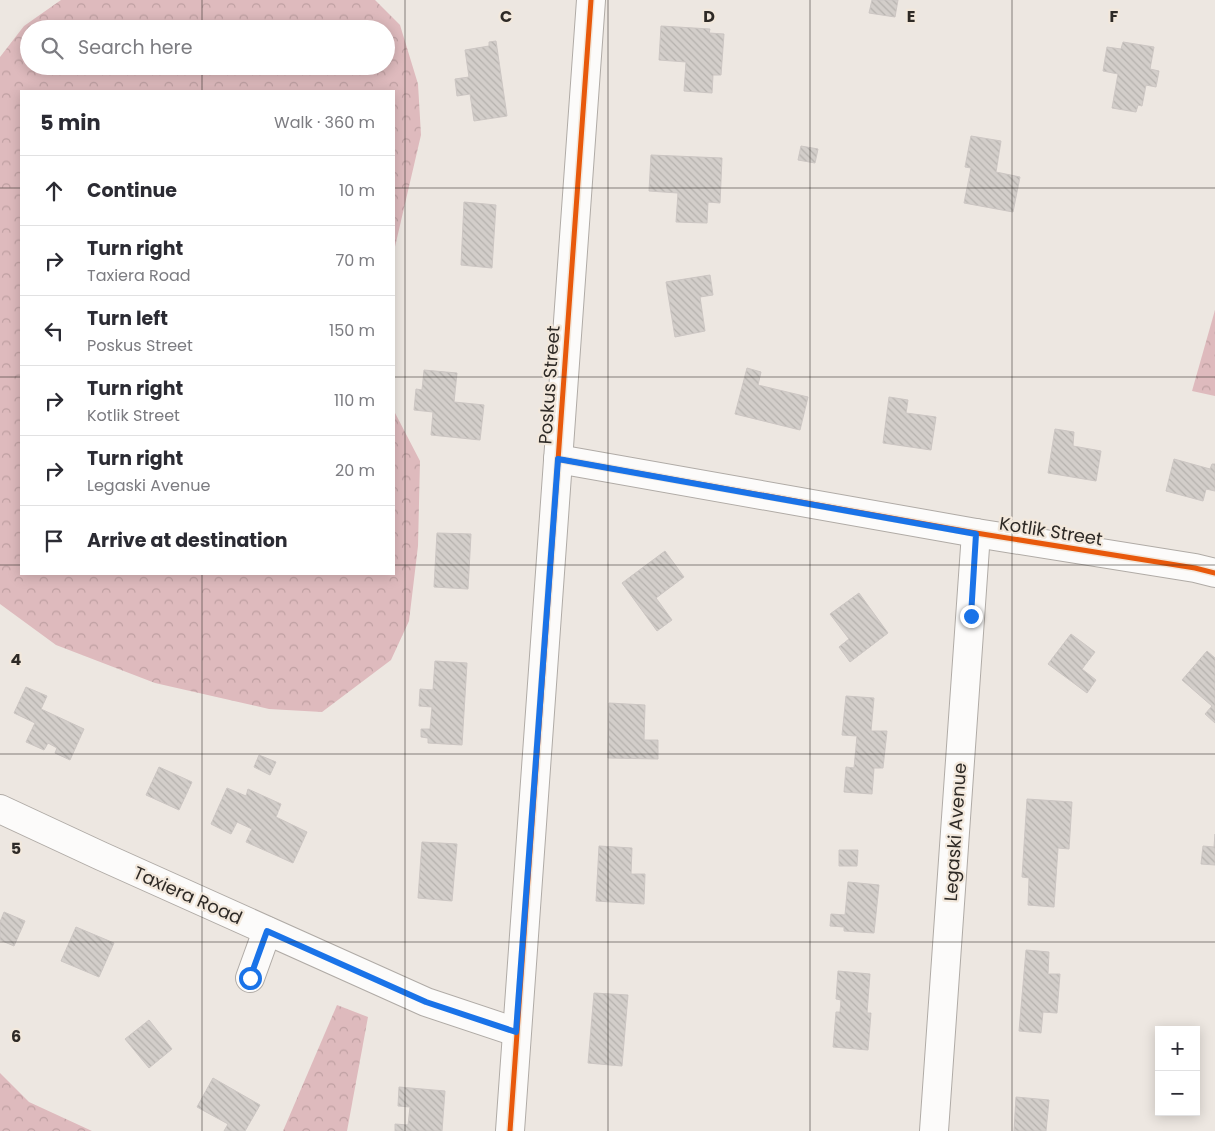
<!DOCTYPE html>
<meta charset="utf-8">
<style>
body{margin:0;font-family:Poppins,sans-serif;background:#f7f7f7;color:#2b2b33}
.controls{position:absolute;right:15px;bottom:15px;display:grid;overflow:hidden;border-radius:0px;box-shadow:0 2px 12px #0003}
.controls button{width:45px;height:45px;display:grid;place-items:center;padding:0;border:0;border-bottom:1px solid #e1e1e2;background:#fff;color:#2b2b33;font:25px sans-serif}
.stop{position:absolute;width:15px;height:15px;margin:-11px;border:4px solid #1a73e8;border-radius:50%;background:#fff}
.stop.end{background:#1a73e8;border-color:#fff;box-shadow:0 1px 5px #0008}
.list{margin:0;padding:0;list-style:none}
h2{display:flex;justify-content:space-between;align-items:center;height:65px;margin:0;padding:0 20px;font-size:21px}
h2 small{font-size:16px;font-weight:400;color:#7c7c81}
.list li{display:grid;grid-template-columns:32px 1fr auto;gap:15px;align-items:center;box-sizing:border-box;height:70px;padding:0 20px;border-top:1px solid #e1e1e2}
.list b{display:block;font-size:19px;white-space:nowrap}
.list p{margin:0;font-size:16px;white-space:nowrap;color:#7c7c81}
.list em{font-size:16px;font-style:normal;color:#7c7c81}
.icon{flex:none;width:28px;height:28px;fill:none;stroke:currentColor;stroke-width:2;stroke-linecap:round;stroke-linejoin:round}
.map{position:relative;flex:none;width:1215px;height:1131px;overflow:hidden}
.search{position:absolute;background:#fff;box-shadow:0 2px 12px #0003;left:20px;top:20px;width:375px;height:55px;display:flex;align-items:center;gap:12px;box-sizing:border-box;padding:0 18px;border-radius:28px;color:#7c7c81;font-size:19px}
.panel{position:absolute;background:#fff;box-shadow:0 2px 12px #0003;left:20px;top:90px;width:375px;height:485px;border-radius:0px}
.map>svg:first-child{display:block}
.forest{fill:url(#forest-crowns);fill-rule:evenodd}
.building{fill:url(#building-back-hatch);stroke:#ccc6c3}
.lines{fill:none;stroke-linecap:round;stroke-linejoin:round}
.minor-casing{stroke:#b0aba6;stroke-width:30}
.minor{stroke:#fcfbfa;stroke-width:28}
.cycleway-casing{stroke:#f2e8dc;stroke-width:8}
.cycleway{stroke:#e8590c;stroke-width:5}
.route{stroke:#1a73e8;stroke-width:6}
.grid{fill:none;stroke:#2e2a26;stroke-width:1;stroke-opacity:0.55}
.labels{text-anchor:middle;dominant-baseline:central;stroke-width:4.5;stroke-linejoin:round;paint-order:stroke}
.street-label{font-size:18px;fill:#2e2a26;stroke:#f2e8dc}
.grid-label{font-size:16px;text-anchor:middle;font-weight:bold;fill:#2e2a26;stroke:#f2e8dc;stroke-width:4.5;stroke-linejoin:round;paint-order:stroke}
</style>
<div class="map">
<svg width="1215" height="1131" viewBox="0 0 1215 1131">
<defs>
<pattern id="forest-crowns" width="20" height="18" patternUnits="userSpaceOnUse" patternTransform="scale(1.25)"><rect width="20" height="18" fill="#debabd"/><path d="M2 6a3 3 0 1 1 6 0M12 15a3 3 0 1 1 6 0" fill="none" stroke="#bfa0a2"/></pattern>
<pattern id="building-back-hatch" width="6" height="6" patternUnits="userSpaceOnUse" patternTransform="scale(1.25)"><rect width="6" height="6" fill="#d3ceca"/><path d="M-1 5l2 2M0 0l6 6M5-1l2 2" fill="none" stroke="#b5b1ad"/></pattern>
</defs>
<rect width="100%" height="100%" fill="#ede7e1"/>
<g class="forest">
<path d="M61,0H375L400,25L418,84L421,135L394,251V91H21V574H394V411L420,461L418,546L409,621L391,660L322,712L269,709L155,683L56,645L0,604V57L24,26ZM29,29H386V66H29Z"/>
<polygon points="1215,310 1215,396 1192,391"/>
<polygon points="337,1005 368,1017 347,1131 283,1131"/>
<polygon points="0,1073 29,1102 92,1131 0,1131"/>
</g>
<g class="building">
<polygon points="872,0 898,0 895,17 869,13"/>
<polygon points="661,26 710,29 709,33 724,34 721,75 713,75 712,93 684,91 686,62 659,60"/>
<polygon points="496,41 507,116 474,121 470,94 457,96 455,79 469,77 465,50 489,46 489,42"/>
<polygon points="1123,42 1154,47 1150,69 1159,71 1156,87 1146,85 1142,106 1138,105 1136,112 1112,108 1118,74 1103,71 1107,47 1121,49"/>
<polygon points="971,136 1001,141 996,172 1020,177 1013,212 964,203 971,168 965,167"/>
<polygon points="801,146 818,149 815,163 798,160"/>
<polygon points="651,155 722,158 720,203 708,202 707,223 676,222 678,193 649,191"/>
<polygon points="464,202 496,205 492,268 461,265"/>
<polygon points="710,275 713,295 700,297 705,331 675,337 666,282"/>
<polygon points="747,368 761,372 758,385 808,397 800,430 735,414"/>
<polygon points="424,370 457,373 454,402 484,405 480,440 431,435 433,412 414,410 416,389 422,390"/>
<polygon points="889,397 908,400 906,413 936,417 931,450 883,443"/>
<polygon points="1055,429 1074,432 1073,446 1101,451 1096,481 1048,473"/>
<polygon points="1174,459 1210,469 1212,464 1215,464 1215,491 1206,489 1203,501 1166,491"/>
<polygon points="437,533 471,534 468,589 434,587"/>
<polygon points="665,551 684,577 656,598 672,620 657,631 622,583"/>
<polygon points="859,593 888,633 850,662 839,647 849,639 830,614"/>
<polygon points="1071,634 1095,652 1082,669 1096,680 1087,693 1048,664"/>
<polygon points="1207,651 1215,658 1215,723 1205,714 1212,706 1182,680"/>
<polygon points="435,661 467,663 462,745 428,743 428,738 421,737 421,729 430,729 432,707 419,706 420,689 433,690"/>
<polygon points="26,687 47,696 41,709 84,729 70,760 55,753 57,748 48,743 44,750 26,742 35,723 14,713"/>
<polygon points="846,696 874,698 871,731 887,731 883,768 874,768 872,794 844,792 846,767 854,768 857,736 842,735"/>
<polygon points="609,703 645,705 644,740 658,740 658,759 608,758"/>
<polygon points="259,755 276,762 270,775 254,767"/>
<polygon points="159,767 192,782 179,810 146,795"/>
<polygon points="227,788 246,796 248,789 281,804 276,817 307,832 293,863 246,842 252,829 237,822 231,834 211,824"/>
<polygon points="1027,799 1072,802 1069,849 1058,848 1054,907 1028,905 1029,878 1022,877"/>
<polygon points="1215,834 1215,865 1201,864 1203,846 1214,847"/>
<polygon points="422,842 457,844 452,901 418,898"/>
<polygon points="599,846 632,848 631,874 645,874 644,904 596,901"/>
<polygon points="839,850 858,850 857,866 839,866"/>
<polygon points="848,882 879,885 874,933 844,931 844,927 830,926 831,914 845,915"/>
<polygon points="4,912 25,921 14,946 0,940 0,922"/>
<polygon points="76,927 114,943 99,977 61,961"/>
<polygon points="1026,950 1049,952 1048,974 1060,974 1057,1013 1043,1012 1041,1033 1019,1031"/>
<polygon points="838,971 870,974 867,1013 871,1013 868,1050 833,1047 836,1012 840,1012 841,1000 836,999"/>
<polygon points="594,993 628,995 622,1066 588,1063"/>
<polygon points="149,1020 172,1049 149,1068 125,1039"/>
<polygon points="213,1078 260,1105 245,1131 224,1131 228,1124 197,1107"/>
<polygon points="399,1087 445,1091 442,1131 395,1131 395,1124 408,1125 410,1107 398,1106"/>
<polygon points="1016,1097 1049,1100 1046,1131 1014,1131"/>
</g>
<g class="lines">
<defs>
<g id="minor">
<polyline points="558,459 976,533 1195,568 1215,573"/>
<polyline points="0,809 101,856 426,1002 516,1032"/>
<polyline points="250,978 267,931"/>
<polyline points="510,1131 591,0"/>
<polyline points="934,1131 976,533"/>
</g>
</defs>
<use href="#minor" class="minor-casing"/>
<use href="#minor" class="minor"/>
<defs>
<g id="cycleway">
<polyline points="558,459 976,533 1195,568 1215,573"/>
<polyline points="510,1131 591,0"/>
</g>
</defs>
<use href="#cycleway" class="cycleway-casing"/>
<use href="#cycleway" class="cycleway"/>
</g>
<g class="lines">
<polyline class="route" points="250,978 267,931 426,1002 516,1032 558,459 976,534 971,616"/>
</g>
<path class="grid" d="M202,0V29M405,0V1131M608,0V1131M810,0V1131M1012,0V1131M202,66V91M0,188H21M394,188H1215M0,377H21M394,377H1215M0,565H21M394,565H1215M202,574V1131M0,754H1215M0,942H1215"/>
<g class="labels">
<g class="street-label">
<text transform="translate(549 385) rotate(-86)">Poskus Street</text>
<text transform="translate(1051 531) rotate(9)">Kotlik Street</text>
<text transform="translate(955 832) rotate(-86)">Legaski Avenue</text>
<text transform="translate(188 895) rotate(24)">Taxiera Road</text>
</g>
</g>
<g class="grid-label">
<text x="506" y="22">C</text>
<text x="709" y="22">D</text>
<text x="911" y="22">E</text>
<text x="1114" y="22">F</text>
<text x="16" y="665">4</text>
<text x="16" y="854">5</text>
<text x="16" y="1042">6</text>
</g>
</svg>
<div class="controls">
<button>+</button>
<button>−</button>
</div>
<div class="stop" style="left:250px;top:978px"></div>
<div class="stop end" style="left:971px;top:616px"></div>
<div class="search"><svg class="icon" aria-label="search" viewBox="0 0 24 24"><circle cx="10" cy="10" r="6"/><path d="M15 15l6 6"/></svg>Search here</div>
<section class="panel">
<h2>5 min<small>Walk · 360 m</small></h2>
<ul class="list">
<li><svg class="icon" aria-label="ahead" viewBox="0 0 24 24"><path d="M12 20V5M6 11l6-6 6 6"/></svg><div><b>Continue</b></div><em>10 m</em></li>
<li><svg class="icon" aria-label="right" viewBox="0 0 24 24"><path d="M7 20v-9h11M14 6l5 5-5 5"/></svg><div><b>Turn right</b><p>Taxiera Road</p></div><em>70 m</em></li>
<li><svg class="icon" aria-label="left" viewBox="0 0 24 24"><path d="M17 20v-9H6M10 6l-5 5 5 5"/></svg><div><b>Turn left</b><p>Poskus Street</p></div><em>150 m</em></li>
<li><svg class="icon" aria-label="right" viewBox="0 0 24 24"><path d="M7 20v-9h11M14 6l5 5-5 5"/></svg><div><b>Turn right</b><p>Kotlik Street</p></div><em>110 m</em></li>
<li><svg class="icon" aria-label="right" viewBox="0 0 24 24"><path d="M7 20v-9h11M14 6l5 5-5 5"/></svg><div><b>Turn right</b><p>Legaski Avenue</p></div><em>20 m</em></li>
<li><svg class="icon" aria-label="arrive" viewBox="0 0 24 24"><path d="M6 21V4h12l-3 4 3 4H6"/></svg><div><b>Arrive at destination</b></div></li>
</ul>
</section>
</div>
